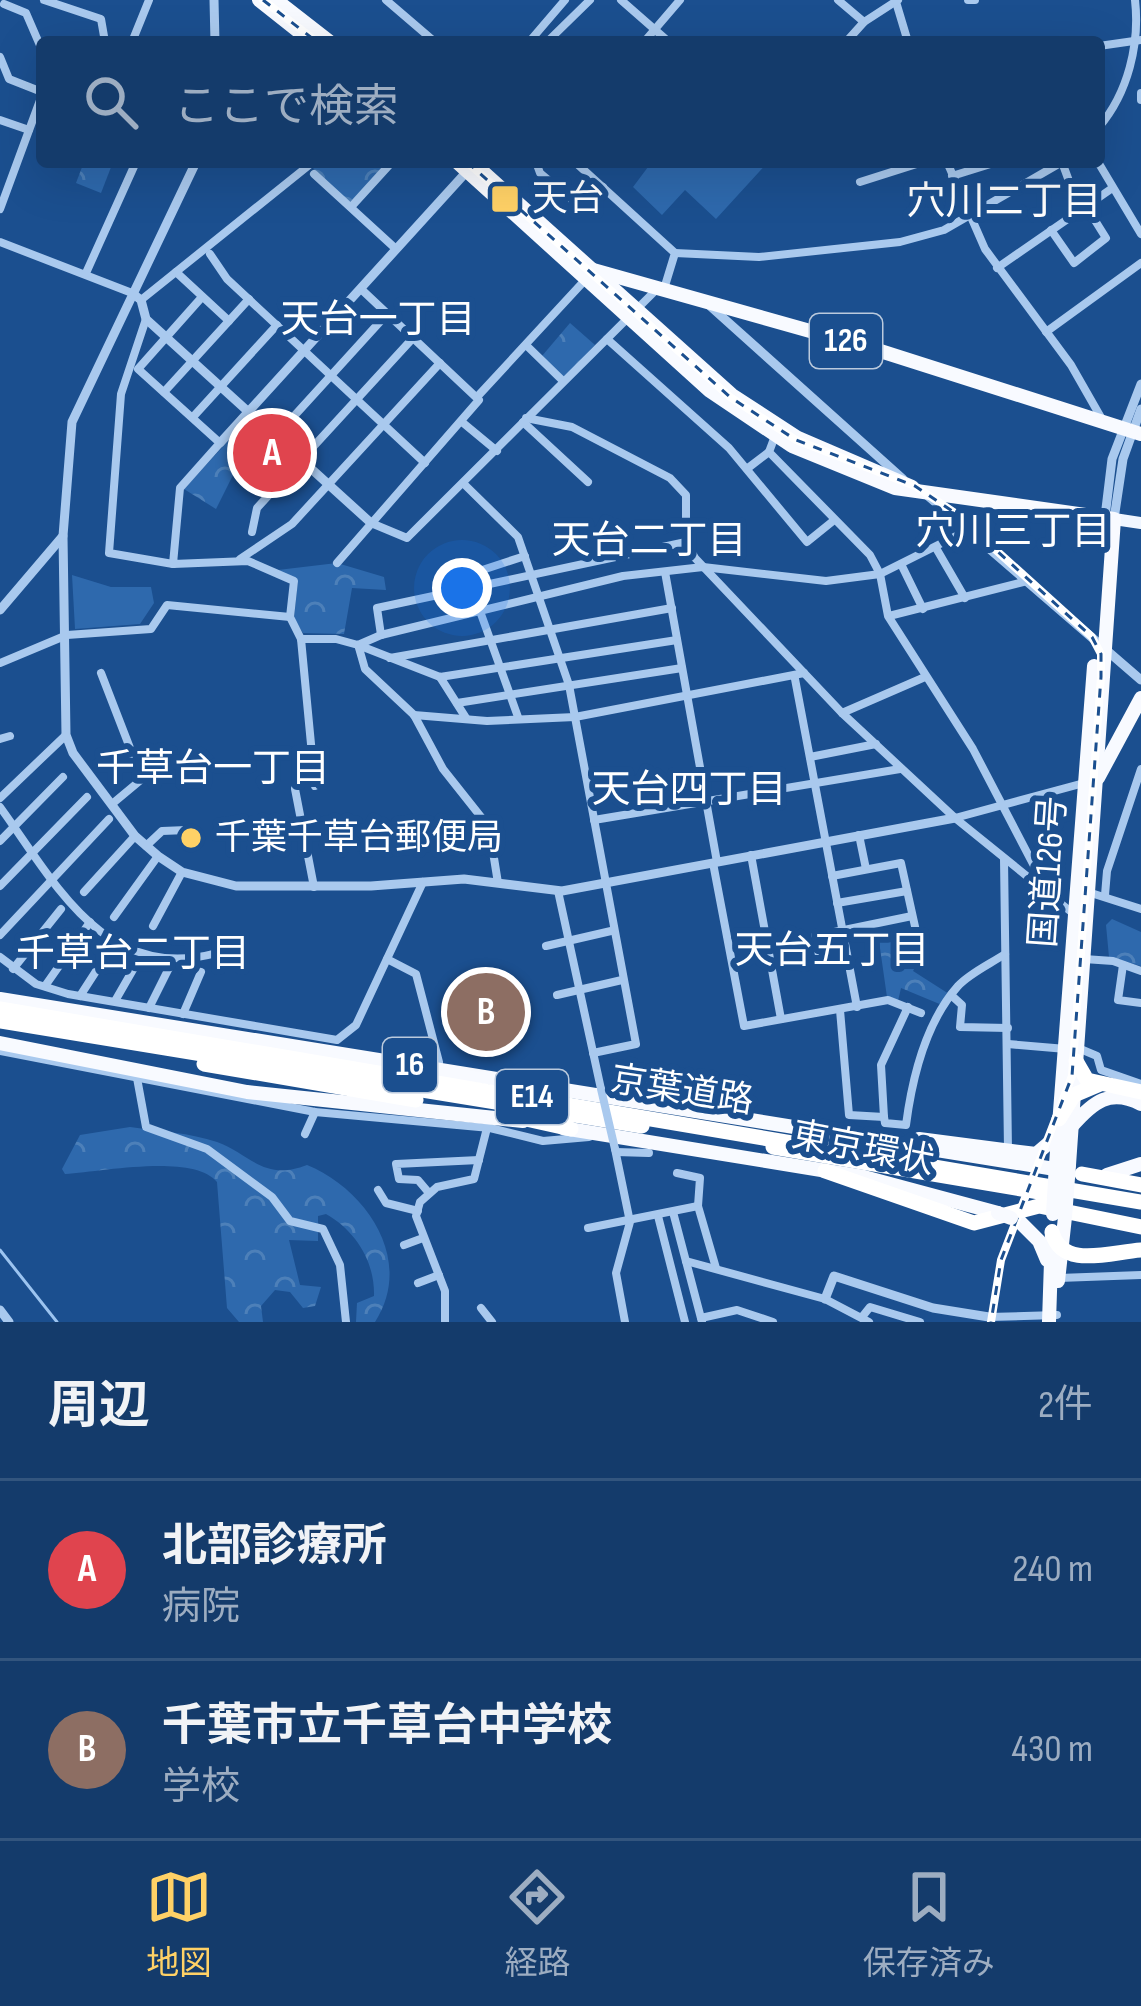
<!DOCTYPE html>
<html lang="ja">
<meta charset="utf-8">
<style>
body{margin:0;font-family:"Sofia Sans Condensed","Noto Sans JP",sans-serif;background:#1d4271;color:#f1f3f6}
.you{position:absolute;left:462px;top:588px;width:42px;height:42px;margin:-30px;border:9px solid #fff;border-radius:50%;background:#1a73e8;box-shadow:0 0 0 18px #1a73e833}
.badge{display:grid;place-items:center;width:78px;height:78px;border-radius:50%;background:#ffd166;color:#fff;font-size:39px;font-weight:700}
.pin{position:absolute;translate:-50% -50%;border:6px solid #fff;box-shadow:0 3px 12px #0006}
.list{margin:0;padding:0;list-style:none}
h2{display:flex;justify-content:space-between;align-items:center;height:156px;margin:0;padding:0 48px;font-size:51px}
h2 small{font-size:39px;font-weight:400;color:#9dadc1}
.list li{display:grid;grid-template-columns:78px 1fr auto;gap:36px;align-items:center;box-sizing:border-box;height:180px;padding:0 48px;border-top:3px solid #33557e}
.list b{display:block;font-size:45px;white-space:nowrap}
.list p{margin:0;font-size:39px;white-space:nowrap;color:#9dadc1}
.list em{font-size:39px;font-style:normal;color:#9dadc1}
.icon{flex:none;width:66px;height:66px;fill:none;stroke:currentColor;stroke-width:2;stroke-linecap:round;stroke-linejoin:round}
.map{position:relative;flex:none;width:1141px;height:1322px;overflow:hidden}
.search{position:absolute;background:#143b6b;box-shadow:0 12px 48px #0002;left:36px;right:36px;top:36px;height:132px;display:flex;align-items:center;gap:30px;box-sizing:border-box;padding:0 42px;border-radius:12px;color:#9dadc1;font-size:45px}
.sheet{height:516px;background:#143b6b}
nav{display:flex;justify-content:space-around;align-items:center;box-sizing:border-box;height:168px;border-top:3px solid #33557e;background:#143b6b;font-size:33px;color:#9dadc1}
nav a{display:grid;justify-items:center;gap:6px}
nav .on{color:#ffd166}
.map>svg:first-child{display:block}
.forest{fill:url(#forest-crowns)}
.garden{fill:#2e69ad}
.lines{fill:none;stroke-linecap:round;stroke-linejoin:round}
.stream{stroke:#9cc4f0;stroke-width:3}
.minor{stroke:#a9c9ee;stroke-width:8}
.tertiary{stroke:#a9c9ee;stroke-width:9}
.primary{stroke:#f0f6ff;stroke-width:12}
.trunk{stroke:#f8faff;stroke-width:14}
.motorway{stroke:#fff;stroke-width:15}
.rail-casing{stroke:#fff;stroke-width:8}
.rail{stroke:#1b4f8f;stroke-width:3;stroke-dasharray:9;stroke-linecap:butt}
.minor-bridge{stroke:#a9c9ee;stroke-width:8}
.trunk-bridge{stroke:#f8faff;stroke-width:14}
.poi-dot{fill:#ffd166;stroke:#1b4f8f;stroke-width:4.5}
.labels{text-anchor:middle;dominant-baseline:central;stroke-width:12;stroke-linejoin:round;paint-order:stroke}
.shield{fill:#1b4f8f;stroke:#bbcadd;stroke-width:3}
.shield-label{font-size:33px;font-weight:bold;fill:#fff}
.poi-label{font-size:36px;fill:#fff;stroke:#1b4f8f;text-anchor:start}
.street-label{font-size:36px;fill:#fff;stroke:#1b4f8f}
.neighbourhood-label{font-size:39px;fill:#fff;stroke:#1b4f8f}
</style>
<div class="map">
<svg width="1141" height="1322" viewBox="0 0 1141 1322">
<defs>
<pattern id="forest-crowns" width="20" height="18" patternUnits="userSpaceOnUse" patternTransform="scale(3)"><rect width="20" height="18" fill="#2e69ad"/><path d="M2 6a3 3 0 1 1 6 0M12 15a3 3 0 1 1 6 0" fill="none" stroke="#4d80b9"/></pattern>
</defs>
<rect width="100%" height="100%" fill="#1b4f8f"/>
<g class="forest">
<polygon points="84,162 113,162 101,193 76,183"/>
<polygon points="320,162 389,162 349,203 313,168"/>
<polygon points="570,323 595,345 564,377 542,356"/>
<polygon points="228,441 243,455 216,509 184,489"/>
<polygon points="337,563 384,577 386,590 352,588 344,634 303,633 294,619 298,580 278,570"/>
<polygon points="1112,919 1141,932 1141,966 1109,957 1106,925"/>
<polygon points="917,932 918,961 913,971 949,994 942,1005 901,988 898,1001 887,997 879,941"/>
<polygon points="681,1071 687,1098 637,1092 636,1080"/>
<path d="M130,1127C159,1131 190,1133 217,1142C250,1154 264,1182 307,1165C366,1189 415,1260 375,1322H356L357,1303L374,1296C375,1262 356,1231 326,1214L318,1216V1241L289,1240L300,1285L321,1287L315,1306L303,1308L290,1292L275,1290L261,1306L263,1322H239L227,1308L217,1182C193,1153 101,1172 65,1174L62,1169L80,1135Z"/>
</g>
<g class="garden">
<polygon points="644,162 768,162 716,219 685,190 662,215 633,187 648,167"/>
<polygon points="72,575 111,587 151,587 154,603 140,624 75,629"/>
</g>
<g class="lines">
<polyline class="stream" points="0,1250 57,1322"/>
<g class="minor">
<polyline points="44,0 101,19 105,42"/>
<polyline points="386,0 435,42"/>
<polyline points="621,0 669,42"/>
<polyline points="838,0 864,22"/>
<polyline points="968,0 975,0"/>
<polyline points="896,2 908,42"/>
<polyline points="4,4 26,13 42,50"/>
<polyline points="132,42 149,0"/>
<polyline points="529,42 565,0"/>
<polyline points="547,42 590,0"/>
<polyline points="644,42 680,0"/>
<polyline points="846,42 864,22 898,0"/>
<polyline points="1099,46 1141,40"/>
<polyline points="0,57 9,79 42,92"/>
<polyline points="1141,93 1141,100"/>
<polyline points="0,120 29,130"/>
<path d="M1099,127C1128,93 1140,44 1135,0"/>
<polyline points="536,162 540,173 583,209 603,187"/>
<polyline points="575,162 675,253 664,289"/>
<polyline points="947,162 985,249 1071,365 1103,421"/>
<polyline points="1062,162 1080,211"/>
<polyline points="1098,162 1141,234"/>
<polyline points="314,174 396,249"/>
<polyline points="952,176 997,162"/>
<polyline points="860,182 923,162"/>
<polyline points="351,207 392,162"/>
<polyline points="0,209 42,95"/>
<polyline points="1051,230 1074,263 1106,238 1086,206"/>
<polyline points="0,242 132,293"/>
<polyline points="675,253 759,257 900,242 944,230 1062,162"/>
<polyline points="210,254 227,279 425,463"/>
<polyline points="997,268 1111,189"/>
<polyline points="176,272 229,321"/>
<polyline points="86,273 136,162"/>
<polyline points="202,297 138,369 220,443 180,488 173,564 248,561 294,581 290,617 301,639 315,786"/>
<polyline points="141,300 313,162"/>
<polyline points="146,319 121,394 109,553 173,564"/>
<polyline points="1046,332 1141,263"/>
<polyline points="607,339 729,448 807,542 833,521"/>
<polyline points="526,345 563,381"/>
<polyline points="164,392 249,299"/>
<polyline points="477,397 586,279"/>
<polyline points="193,417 277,325"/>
<polyline points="526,418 572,427 670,478 686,495 686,542 695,558 842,713 955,818 1075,915"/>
<polyline points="462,422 497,451"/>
<polyline points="523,422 588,482"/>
<polyline points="775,436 769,452 870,555 880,574 888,616 973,749 1044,885"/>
<polyline points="275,437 387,314"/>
<polyline points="748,468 769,452"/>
<polyline points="465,485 518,537 569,685 636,1044 593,1053"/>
<polyline points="371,523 407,538 657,289"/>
<polyline points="252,532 257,508 413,338"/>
<polyline points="936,548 965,598"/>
<polyline points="240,559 292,524 440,363"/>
<polyline points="337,563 479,400 361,289"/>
<polyline points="901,564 923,609"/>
<polyline points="665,572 717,862"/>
<polyline points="889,616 1027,581"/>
<polyline points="381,635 377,608 686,542"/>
<polyline points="301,639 336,639 358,645 381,635 623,576 703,567 826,581 880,574 968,530"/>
<polyline points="358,645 440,677 677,640"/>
<polyline points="359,648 365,669 414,715 443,769 489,827 498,883"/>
<polyline points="390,658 672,608"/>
<polyline points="0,663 67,635 151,629 167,605 290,617"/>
<polyline points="101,673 142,779 112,804"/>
<polyline points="440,677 466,718"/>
<polyline points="795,679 857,1007"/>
<polyline points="457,703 682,668"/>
<polyline points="842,713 925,677"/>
<polyline points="414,715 487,721 575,717 804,673"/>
<polyline points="518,717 467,575 525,556"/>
<polyline points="0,739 10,736"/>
<polyline points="810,757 876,744"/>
<polyline points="295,789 314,887"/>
<polyline points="0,798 66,735"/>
<path d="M0,807C56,884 104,983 217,953"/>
<polyline points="955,818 1084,783"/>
<polyline points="594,820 900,769"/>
<polyline points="859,835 866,869"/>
<polyline points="0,841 63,777"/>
<polyline points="146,846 162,831 187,830"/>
<polyline points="751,855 781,1019"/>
<polyline points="1004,859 1008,1150"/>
<polyline points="713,863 744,1026 888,1000 921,1013"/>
<polyline points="832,876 901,863 916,931"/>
<polyline points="0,886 87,797"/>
<polyline points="558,891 601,1089"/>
<polyline points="84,892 135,836"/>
<polyline points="1091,893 1141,909"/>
<polyline points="1105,895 1107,871 1141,769"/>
<polyline points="837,903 907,891"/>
<polyline points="114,917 158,856"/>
<polyline points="153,926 182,872"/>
<polyline points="0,935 109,819"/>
<polyline points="546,946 611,931"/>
<polyline points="847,955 820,960 815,936 912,916"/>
<polyline points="0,957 36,984 68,994 337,1040 356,1025 423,882"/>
<polyline points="387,959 416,974 439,1062"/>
<polyline points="1084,959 1113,961 1141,971"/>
<polyline points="1123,965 1118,1000 1141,1003"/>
<polyline points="13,969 61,909"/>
<polyline points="45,986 90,922"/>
<polyline points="557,995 622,980"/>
<polyline points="951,995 962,1005 960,1027 1008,1028"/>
<polyline points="80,996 111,948"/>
<polyline points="115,1001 138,961"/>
<polyline points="149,1008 169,968"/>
<polyline points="840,1010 849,1115 884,1117 881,1065 908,1007"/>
<polyline points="183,1014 201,972"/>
<polyline points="1008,1044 1066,1049"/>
<polyline points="1078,1048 1097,1056 1101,1070 1141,1084"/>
<polyline points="0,1051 315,1112 490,1128 543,1141 589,1137"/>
<polyline points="137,1078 146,1127 207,1149 272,1197 290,1221 323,1229 340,1265 346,1322"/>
<path d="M884,1117L885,1123L906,1125C912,1079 926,1022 958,986C970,973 990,964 1005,954"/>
<polyline points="305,1134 315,1112"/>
<polyline points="615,1149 630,1222 616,1273 625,1322"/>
<polyline points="616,1152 649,1153"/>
<polyline points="677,1173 700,1178 698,1206 716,1268"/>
<polyline points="378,1190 386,1203 418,1211"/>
<polyline points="429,1193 418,1180 399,1179 396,1164 479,1160"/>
<polyline points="673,1212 702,1322"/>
<polyline points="658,1216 685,1322"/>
<polyline points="588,1228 698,1206"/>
<polyline points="404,1245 423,1238"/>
<polyline points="686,1261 825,1299 869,1322"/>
<polyline points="1059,1278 1141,1275"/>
<polyline points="418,1283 439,1275"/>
<polyline points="481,1308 492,1322"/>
<polyline points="862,1317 870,1307 920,1322"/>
<polyline points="989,1317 1057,1315"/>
<polyline points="701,1318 737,1310 773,1322"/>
<polyline points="445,1322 445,1291 416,1216 420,1202 437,1187 474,1179 487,1128"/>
</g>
<g class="tertiary">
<polyline points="214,0 215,42"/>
<polyline points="196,162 72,422 63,536 66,735 73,753 135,836 158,856 182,872 236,886 371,886 464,879 562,891 955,818"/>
<polyline points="132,293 141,300 146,319 371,523"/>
<polyline points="710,306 903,479"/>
<polyline points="220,443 470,168"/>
<polyline points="927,495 1141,680"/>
<polyline points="1105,517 1112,459 1141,384"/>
<polyline points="1114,519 1123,459 1141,409"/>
<polyline points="0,610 63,536"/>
<polyline points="825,1299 834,1276 933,1308 989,1317"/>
<polyline points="0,1310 9,1322"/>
</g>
<polyline class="primary" points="1114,519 1141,523"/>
<g class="trunk">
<polyline points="259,0 312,42"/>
<polyline points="276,0 330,42"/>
<polyline points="457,162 710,391 792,446 895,488 1114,519 1069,1165"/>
<polyline points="472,162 732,395 798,438 912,487"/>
<polyline points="572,264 874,349 1141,434"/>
<polyline points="1098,778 1141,698"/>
<polyline points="0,999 1067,1171"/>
<polyline points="0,1043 247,1092 523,1121"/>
<path d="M1072,1126C1093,1102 1110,1088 1141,1104"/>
<polyline points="563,1128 864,1177 998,1213"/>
<polyline points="919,1139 1036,1154 1056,1137"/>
<polyline points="1056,1164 1094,666"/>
<polyline points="1107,1175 1141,1164"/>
<polyline points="1019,1221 1039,1241 1047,1260"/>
<polyline points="1058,1281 1065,1217"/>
<polyline points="1049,1322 1052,1231"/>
</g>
<g class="motorway">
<polyline points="0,1009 1141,1202"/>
<polyline points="0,1021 642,1126"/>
<polyline points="1076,1061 1087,1080 1141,1092"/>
<polyline points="204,1064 416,1100"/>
<polyline points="517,1117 571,1129"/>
<polyline points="1059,1119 1074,1095 1100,1084"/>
<polyline points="773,1147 1051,1194"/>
<polyline points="825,1171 974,1223 1039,1206 1141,1227"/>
<polyline points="1082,1174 1141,1185"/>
<path d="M1052,1232C1062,1270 1110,1252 1141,1250"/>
</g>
<defs>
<g id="rail">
<polyline points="263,0 317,42"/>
<polyline points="467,162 730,397 796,440 915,486 955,513 1092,637 1101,654 1101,677 1072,1076 1001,1260 991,1322"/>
</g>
</defs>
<use href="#rail" class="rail-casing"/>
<use href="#rail" class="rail"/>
<polyline class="minor-bridge" points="601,1089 615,1149"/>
<g class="trunk-bridge">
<polyline points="998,1213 1011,1218"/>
<polyline points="1053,1214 1056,1164"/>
<polyline points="1065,1217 1069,1165"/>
</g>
</g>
<g class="poi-dot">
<rect x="490" y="184" width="30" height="30" rx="6"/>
<circle cx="191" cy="838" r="12"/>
</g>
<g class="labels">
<g class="shield">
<rect x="810" y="314" width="72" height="54" rx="9"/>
<rect x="383" y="1038" width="54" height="54" rx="9"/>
<rect x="496" y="1070" width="72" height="54" rx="9"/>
</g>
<g class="shield-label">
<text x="846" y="341">126</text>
<text x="410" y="1065">16</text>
<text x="532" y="1097">E14</text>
</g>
<g class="poi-label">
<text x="532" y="199">天台</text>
<text x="215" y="838">千葉千草台郵便局</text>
</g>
<g class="street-label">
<text transform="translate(1049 872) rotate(-86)">国道126号</text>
<text transform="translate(682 1091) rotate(9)">京葉道路</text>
<text transform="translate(863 1149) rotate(11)">東京環状</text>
</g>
<g class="neighbourhood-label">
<text x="1004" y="202">穴川二丁目</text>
<text x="378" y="320">天台一丁目</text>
<text x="1013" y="532">穴川三丁目</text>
<text x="649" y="541">天台二丁目</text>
<text x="213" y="769">千草台一丁目</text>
<text x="689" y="790">天台四丁目</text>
<text x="832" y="951">天台五丁目</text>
<text x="133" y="954">千草台二丁目</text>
</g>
</g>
</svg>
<div class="you"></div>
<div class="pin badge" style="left:272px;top:453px;background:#e0444e">A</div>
<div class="pin badge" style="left:486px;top:1012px;background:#8d6e63">B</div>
<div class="search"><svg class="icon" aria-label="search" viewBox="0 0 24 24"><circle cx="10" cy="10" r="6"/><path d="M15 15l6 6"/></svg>ここで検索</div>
</div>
<section class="sheet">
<h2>周辺<small>2件</small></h2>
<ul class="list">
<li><span class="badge" style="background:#e0444e">A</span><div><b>北部診療所</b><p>病院</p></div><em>240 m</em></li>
<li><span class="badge" style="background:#8d6e63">B</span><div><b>千葉市立千草台中学校</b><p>学校</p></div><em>430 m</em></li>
</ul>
</section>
<nav>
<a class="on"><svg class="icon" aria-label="map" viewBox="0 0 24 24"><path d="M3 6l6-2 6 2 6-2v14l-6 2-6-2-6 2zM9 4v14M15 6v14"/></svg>地図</a>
<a><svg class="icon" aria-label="directions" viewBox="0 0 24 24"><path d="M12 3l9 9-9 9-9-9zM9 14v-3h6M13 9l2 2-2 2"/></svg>経路</a>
<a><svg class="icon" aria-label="saved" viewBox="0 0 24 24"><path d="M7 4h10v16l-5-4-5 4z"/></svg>保存済み</a>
</nav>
